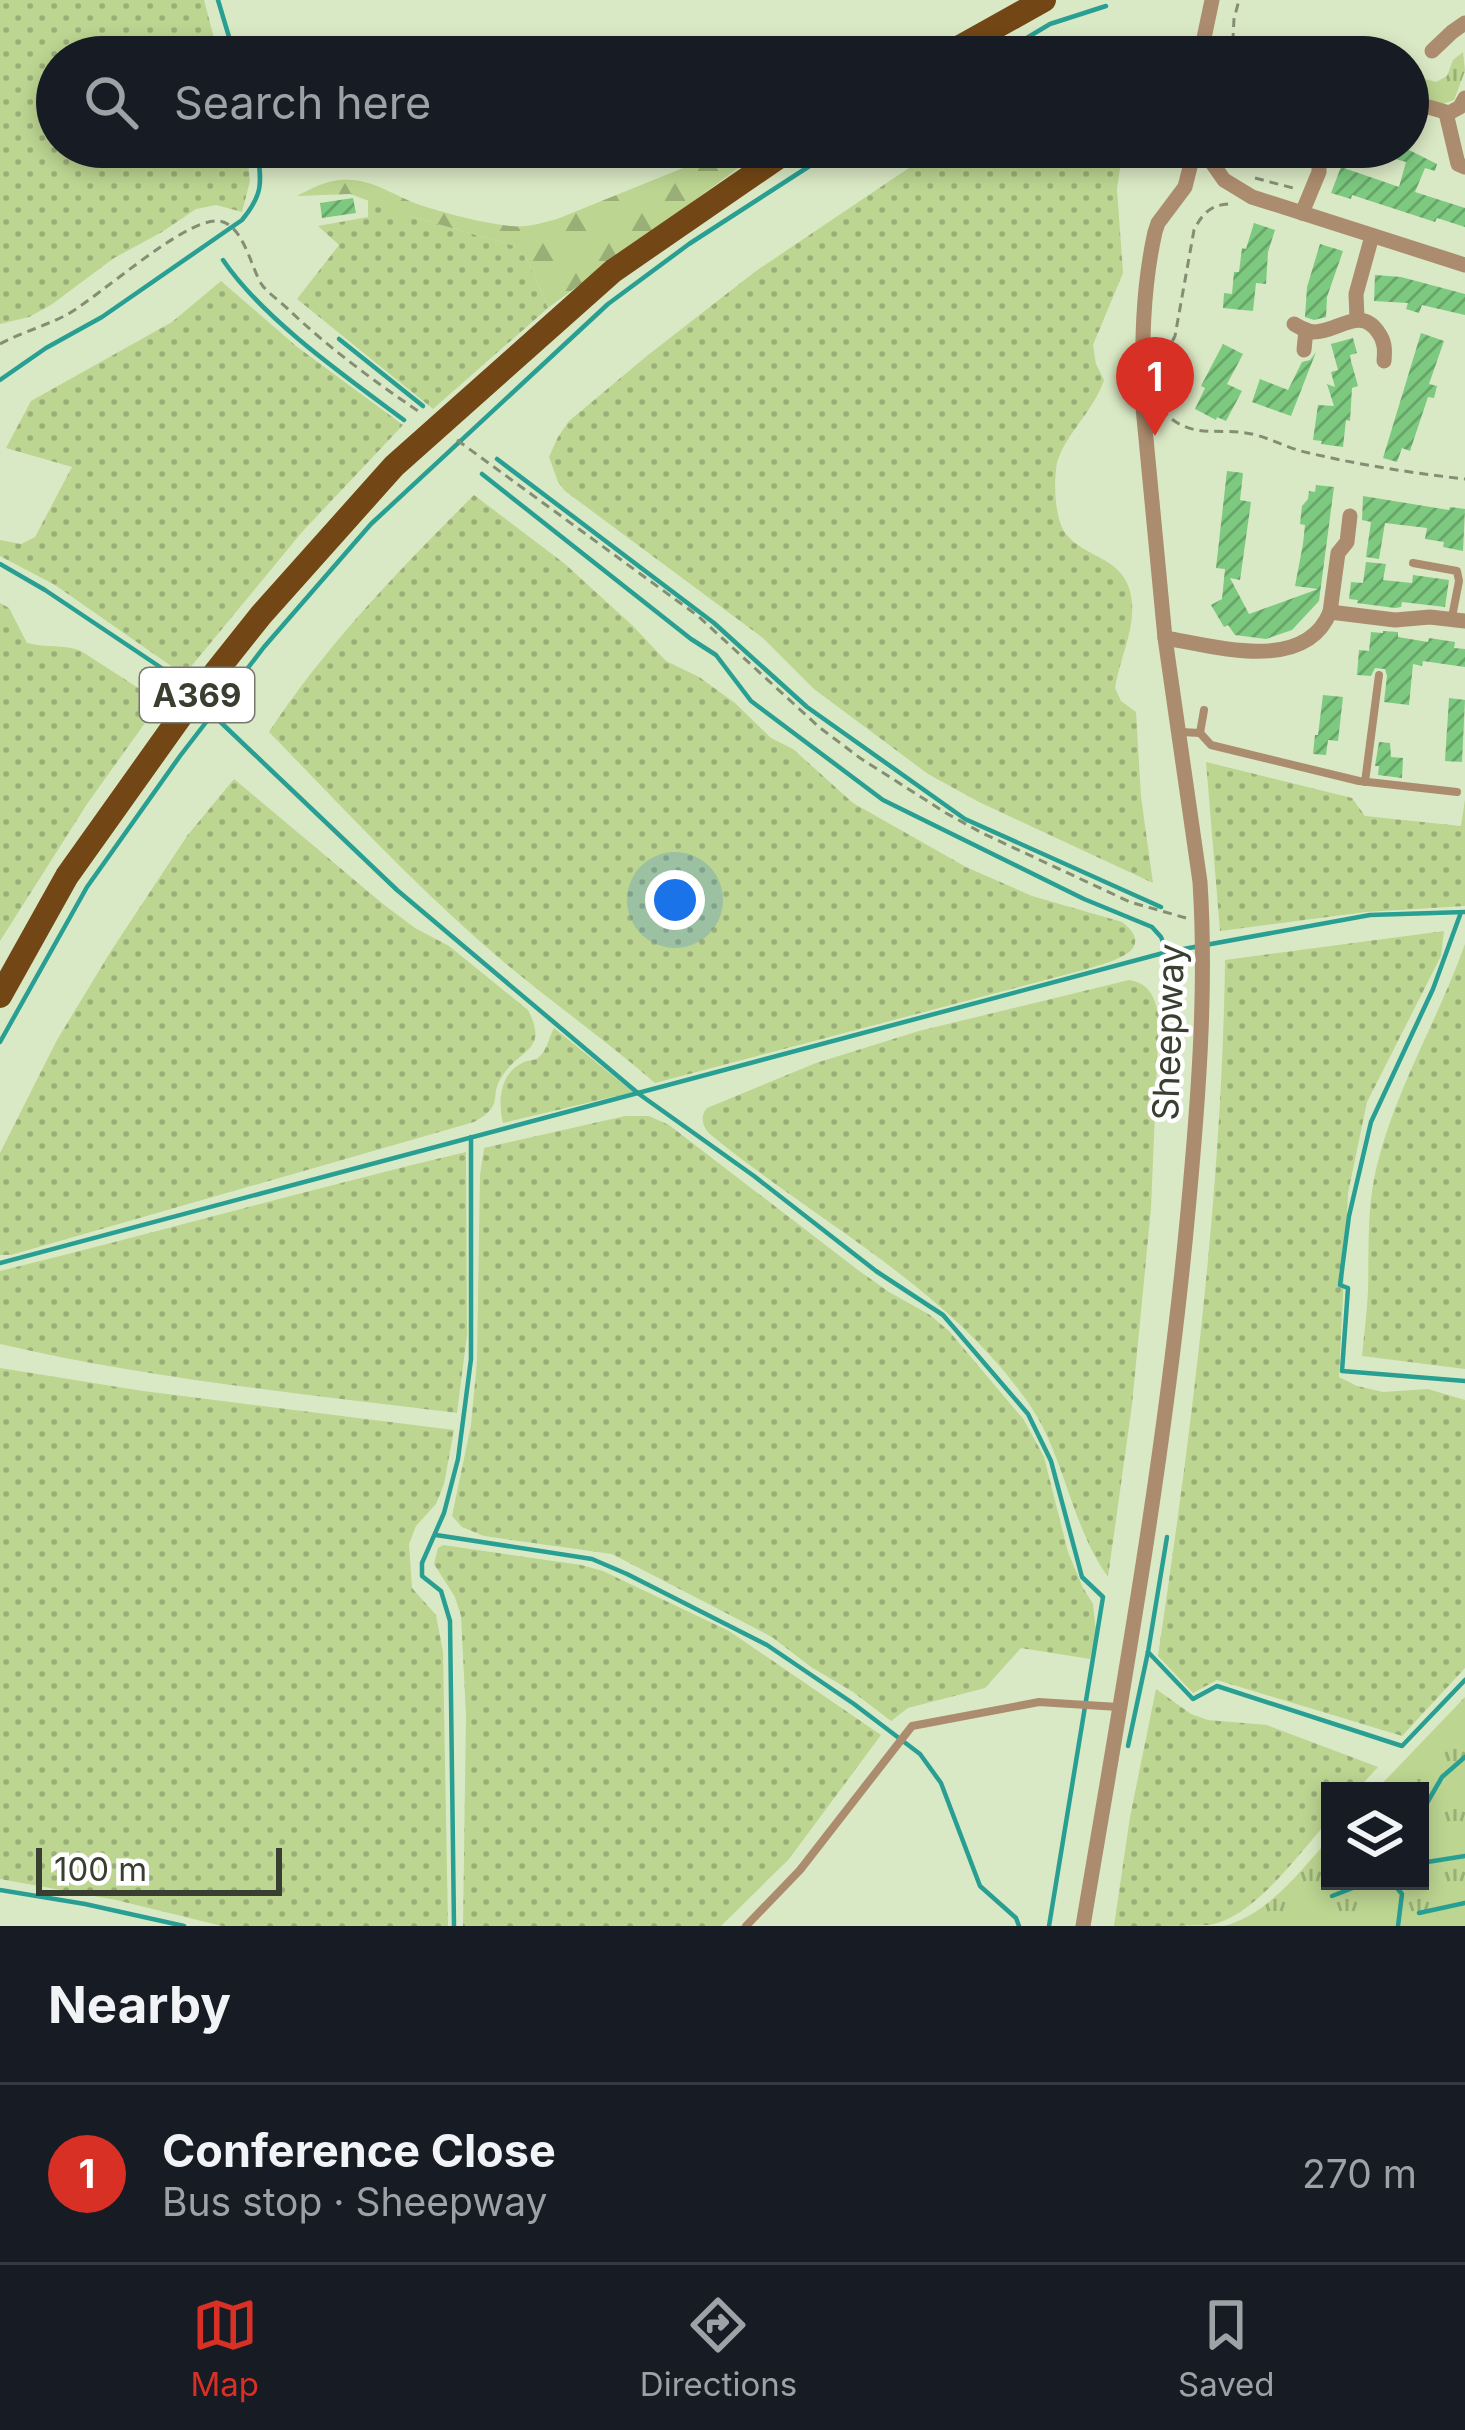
<!DOCTYPE html>
<meta charset="utf-8">
<style>
body{margin:0;font-family:Inter,sans-serif;background:#242831;color:#f1f3f6}
.controls{position:absolute;right:36px;bottom:36px;display:grid;overflow:hidden;border-radius:0px;box-shadow:0 6px 18px #0003}
.controls button{width:108px;height:108px;display:grid;place-items:center;padding:0;border:0;border-bottom:3px solid #363941;background:#171b24;color:#f1f3f6;font:60px sans-serif}
.scale{position:absolute;left:36px;bottom:30px;width:246px;box-sizing:border-box;padding-left:12px;border:6px solid #393f30;border-top:0;font-size:33px;line-height:42px;white-space:nowrap;color:#393f30;-webkit-text-stroke:9px #fff;paint-order:stroke}
.you{position:absolute;left:675px;top:900px;width:42px;height:42px;margin:-30px;border:9px solid #fff;border-radius:50%;background:#1a73e8;box-shadow:0 0 0 18px #1a73e833}
.badge{display:grid;place-items:center;width:78px;height:78px;border-radius:50%;background:#d93025;color:#fff;font-size:39px;font-weight:700}
.pin{position:absolute;translate:-50% -99px;filter:drop-shadow(0 3px 6px #0008)}
.pin::after{content:'';position:absolute;top:63px;width:42px;height:36px;background:inherit;clip-path:polygon(0 0,100% 0,50% 100%)}
.list{margin:0;padding:0;list-style:none}
h2{display:flex;justify-content:space-between;align-items:center;height:156px;margin:0;padding:0 48px;font-size:51px}
h2 small{font-size:39px;font-weight:400;color:#9ea1a6}
.list li{display:grid;grid-template-columns:78px 1fr auto;gap:36px;align-items:center;box-sizing:border-box;height:180px;padding:0 48px;border-top:3px solid #363941}
.list b{display:block;font-size:45px;white-space:nowrap}
.list p{margin:0;font-size:39px;white-space:nowrap;color:#9ea1a6}
.list em{font-size:39px;font-style:normal;color:#9ea1a6}
.icon{flex:none;width:66px;height:66px;fill:none;stroke:currentColor;stroke-width:2;stroke-linecap:round;stroke-linejoin:round}
.map{position:relative;flex:none;width:1465px;height:1926px;overflow:hidden}
.search{position:absolute;background:#171b24;box-shadow:0 6px 18px #0003;left:36px;right:36px;top:36px;height:132px;display:flex;align-items:center;gap:30px;box-sizing:border-box;padding:0 42px;border-radius:66px;color:#9ea1a6;font-size:45px}
.sheet{height:336px;background:#171b24}
nav{display:flex;justify-content:space-around;align-items:center;box-sizing:border-box;height:168px;border-top:3px solid #363941;background:#171b24;font-size:33px;color:#9ea1a6}
nav a{display:grid;justify-items:center;gap:6px}
nav .on{color:#d93025}
.map>svg:first-child{display:block}
.grass{fill:url(#grass-dots)}
.forest{fill:url(#forest-firs)}
.park{fill:url(#park-tufts)}
.lines{fill:none;stroke-linecap:round;stroke-linejoin:round}
.stream{stroke:#299f93;stroke-width:4.5}
.building{fill:url(#building-hatch)}
.path{stroke:#838e75;stroke-width:3;stroke-dasharray:9 6;stroke-linecap:butt}
.service{stroke:#ac8c6e;stroke-width:8}
.minor{stroke:#ac8c6e;stroke-width:15}
.primary{stroke:#734715;stroke-width:24}
.labels{text-anchor:middle;dominant-baseline:central;stroke-width:9;stroke-linejoin:round;paint-order:stroke}
.shield{fill:#fff;stroke:#74796e;stroke-width:3}
.shield-label{font-size:33px;font-weight:bold;fill:#393f30}
.street-label{font-size:36px;fill:#393f30;stroke:#fff}
</style>
<div class="map">
<svg width="1465" height="1926" viewBox="0 0 1465 1926">
<defs>
<pattern id="grass-dots" width="8" height="8" patternUnits="userSpaceOnUse" patternTransform="scale(3)"><rect width="8" height="8" fill="#bcd591"/><path d="M2 2h.1M6 6h.1" fill="none" stroke="#9aae77" stroke-width="1.8" stroke-linecap="round"/></pattern>
<pattern id="forest-firs" width="22" height="20" patternUnits="userSpaceOnUse" patternTransform="scale(3)"><rect width="22" height="20" fill="#bcd591"/><path d="M5 1l3.5 6h-7zM16 11l3.5 6h-7z" fill="#9aae77"/></pattern>
<pattern id="park-tufts" width="24" height="20" patternUnits="userSpaceOnUse" patternTransform="scale(3)"><rect width="24" height="20" fill="#bcd591"/><path d="M3 7l-1-3M5 7V3M7 7l1-3M15 17l-1-3M17 17v-4M19 17l1-3" fill="none" stroke="#9aae77"/></pattern>
<pattern id="building-hatch" width="6" height="6" patternUnits="userSpaceOnUse" patternTransform="scale(3)"><rect width="6" height="6" fill="#7dc980"/><path d="M-1 1l2-2M0 6l6-6M5 7l2-2" fill="none" stroke="#67a569"/></pattern>
</defs>
<rect width="100%" height="100%" fill="#dae9c5"/>
<g class="grass">
<polygon points="0,0 204,0 219,57 57,57 57,147 246,147 250,181 242,212 216,205 196,209 162,232 114,258 51,305 29,317 0,324"/>
<path d="M940,147H1123L1117,189L1123,273L1093,345L1096,364L1104,380C1094,412 1058,441 1056,470C1054,487 1055,520 1066,534C1084,557 1119,557 1129,588C1140,622 1120,655 1115,688L1121,701L1136,712L1141,797L1153,883L979,802L928,774L814,689L763,638L565,491L558,482L549,457L558,437L569,421L648,355L756,271Z"/>
<polygon points="368,199 413,217 515,246 527,259 548,308 433,409 297,299 339,245 318,226 368,217"/>
<polygon points="221,281 296,346 403,425 302,532 184,675 55,585 0,556 0,540 21,544 35,537 72,467 6,448 31,401 172,322"/>
<path d="M474,495L565,564L633,626L666,661L699,677L735,703L771,738L793,749L853,803L966,867L1032,896L1122,922C1159,951 1109,962 1087,969L655,1083C607,1041 554,1004 505,963C421,892 346,811 269,732C327,644 400,569 474,495Z"/>
<path d="M0,603L9,608L27,643C46,648 64,644 81,651L160,702L87,804L0,941Z"/>
<polygon points="1206,762 1352,798 1365,816 1461,826 1465,799 1465,906 1366,912 1220,931"/>
<path d="M234,779L383,904L415,928L449,946L528,1010C549,1050 521,1048 503,1075C487,1097 507,1104 474,1122L11,1255H0V1153L57,1040L111,951L187,836Z"/>
<path d="M1444,931L1441,956L1367,1102L1348,1193L1339,1377L1357,1386L1383,1392L1428,1389L1465,1400V1668L1402,1736L1217,1680L1193,1693L1158,1656C1192,1426 1222,1193 1225,960Z"/>
<path d="M1465,944V1369L1362,1356C1364,1334 1367,1313 1368,1291C1369,1254 1367,1216 1374,1179C1391,1096 1437,1023 1465,944Z"/>
<path d="M1129,980C1150,983 1155,998 1159,1017L1151,1208L1132,1405L1108,1577C1070,1524 1065,1454 1027,1401C947,1287 817,1222 711,1135C703,1128 699,1117 707,1108L816,1063L919,1031Z"/>
<path d="M554,1028L633,1092L503,1123C498,1102 499,1073 524,1062C531,1059 535,1062 541,1055C547,1049 550,1035 554,1028Z"/>
<polygon points="625,1116 649,1116 669,1125 858,1270 889,1292 930,1315 949,1331 1024,1420 1044,1457 1068,1552 1083,1588 1093,1604 1096,1633 1090,1659 1021,1648 985,1688 908,1708 891,1721 853,1692 811,1667 772,1637 612,1554 484,1536 462,1527 452,1516 471,1425 477,1361 480,1175 484,1148"/>
<path d="M466,1152L467,1335L457,1413C304,1394 150,1379 0,1344V1271C156,1233 310,1189 466,1152Z"/>
<polygon points="0,1368 143,1391 454,1430 444,1484 436,1504 416,1526 409,1544 412,1588 436,1615 443,1652 448,1926 222,1926 116,1900 0,1879"/>
<polygon points="443,1545 581,1565 603,1571 729,1631 881,1735 789,1859 721,1926 463,1926 466,1715 461,1616 455,1597 434,1564 438,1548"/>
<path d="M1156,1689L1191,1714L1208,1720L1267,1725L1378,1767L1356,1791H1330V1819C1299,1853 1255,1917 1210,1925C1180,1926 1144,1926 1114,1926L1130,1817Z"/>
</g>
<path class="forest" d="M735,147H757L760,152L548,308L527,259L515,246L413,217L350,194L297,196C310,189 325,181 340,180C371,177 392,195 420,205C448,214 481,223 511,226C526,228 542,223 557,219Z"/>
<g class="park">
<polygon points="1463,52 1465,71 1454,100 1440,105 1408,95 1410,75 1436,82 1447,76 1453,60"/>
<path d="M1465,1697V1926H1224C1269,1914 1300,1871 1330,1838V1881H1420V1791H1375Z"/>
</g>
<g class="lines">
<g class="stream">
<polyline points="218,0 235,57"/>
<polyline points="995,57 1050,24 1106,6"/>
<path d="M223,260C263,319 346,377 404,420"/>
<polyline points="339,339 423,406"/>
<path d="M0,380L46,348L102,317L242,220C265,192 261,181 257,147"/>
<polyline points="497,459 714,623 807,707 965,819 1161,907"/>
<polyline points="482,474 691,639 716,655 751,701 883,800 1084,899 1152,927 1161,937 1167,952"/>
<polyline points="0,564 45,590 172,675"/>
<polyline points="212,714 397,890 639,1094 754,1176 876,1271 943,1315 1028,1414 1051,1461 1082,1577 1103,1597 1049,1926"/>
<polyline points="1460,915 1433,989 1371,1122 1349,1216 1340,1285 1348,1288 1342,1371 1465,1381"/>
<polyline points="0,1042 87,887 180,756 264,647 371,524 608,304 689,244 839,147"/>
<polyline points="0,1263 1167,952 1370,915 1465,912"/>
<polyline points="436,1535 592,1559 627,1574 767,1645 854,1704 920,1754 941,1783 980,1886 1016,1918 1019,1926"/>
<polyline points="1148,1652 1193,1699 1217,1686 1402,1746 1465,1680"/>
<polyline points="1128,1746 1148,1652 1167,1537"/>
<polyline points="1420,1815 1442,1777 1465,1757"/>
<polyline points="1421,1863 1465,1856"/>
<polyline points="1391,1881 1402,1894 1398,1926"/>
<polyline points="0,1890 85,1904 184,1926"/>
<polyline points="1332,1896 1371,1881"/>
<polyline points="1419,1913 1465,1903"/>
<polyline points="454,1926 450,1621 441,1591 422,1576 422,1563 444,1513 458,1459 471,1359 471,1137"/>
</g>
</g>
<g class="building">
<polygon points="1395,147 1403,147 1437,164 1435,171 1425,168 1415,192 1465,208 1465,227 1437,218 1435,222 1352,195 1351,199 1331,193 1341,167 1399,187 1406,162 1392,158"/>
<polygon points="353,198 356,213 322,218 320,203"/>
<polygon points="1254,223 1275,230 1268,252 1266,284 1256,283 1253,311 1223,308 1224,293 1232,294 1234,272 1239,272 1242,248 1246,249"/>
<polygon points="1320,244 1343,251 1327,297 1326,317 1314,320 1305,317 1307,287"/>
<polygon points="1375,275 1401,277 1465,294 1465,315 1422,305 1419,313 1406,309 1408,303 1374,301"/>
<polygon points="1421,333 1444,341 1429,384 1437,386 1434,398 1428,397 1410,451 1402,448 1397,462 1383,458"/>
<polygon points="1353,338 1357,353 1350,355 1351,361 1358,386 1352,388 1350,421 1346,420 1343,447 1321,444 1322,441 1313,440 1318,405 1334,406 1327,384 1335,387 1331,372 1338,370 1331,344"/>
<polygon points="1223,344 1243,354 1227,384 1242,391 1226,421 1217,417 1216,420 1195,409 1205,388 1201,386"/>
<polygon points="1316,352 1291,416 1252,402 1260,379 1288,390 1302,362 1310,360"/>
<polygon points="1227,471 1243,473 1240,500 1251,502 1240,580 1230,578 1249,614 1318,589 1295,586 1303,544 1305,525 1300,524 1302,506 1308,499 1309,491 1315,492 1316,485 1334,487 1319,601 1292,630 1266,639 1235,635 1228,625 1224,627 1211,605 1222,599 1225,569 1216,568"/>
<polygon points="1363,496 1449,510 1450,507 1465,509 1463,551 1443,547 1444,542 1425,539 1427,528 1385,523 1379,559 1366,557 1371,522 1362,520"/>
<polygon points="1366,562 1386,564 1383,580 1412,583 1413,575 1449,580 1445,607 1402,602 1401,607 1395,608 1357,603 1358,600 1349,599 1351,582 1363,583"/>
<polygon points="1383,631 1398,632 1398,637 1428,642 1429,638 1455,642 1454,648 1465,649 1465,667 1423,661 1422,666 1413,664 1409,705 1384,702 1387,676 1385,669 1375,668 1371,676 1357,675 1359,650 1369,651 1371,632 1383,633"/>
<polygon points="1323,695 1343,697 1338,741 1328,740 1326,755 1313,754 1315,735 1318,735"/>
<polygon points="1449,698 1465,700 1462,762 1445,761"/>
<polygon points="1379,742 1390,743 1391,757 1403,758 1402,778 1378,775 1379,766 1375,766"/>
</g>
<g class="lines">
<g class="path">
<polyline points="1232,57 1234,19 1239,0"/>
<polyline points="1255,178 1297,189"/>
<path d="M0,344C22,332 46,326 68,314C101,295 182,221 216,221C243,220 251,269 262,285C269,294 281,302 289,310C329,348 375,382 421,413"/>
<path d="M1159,368L1175,336L1194,230C1203,212 1212,204 1232,204"/>
<path d="M1161,409C1192,443 1217,425 1256,435C1274,440 1290,449 1309,453C1360,465 1412,473 1465,479"/>
<polyline points="457,440 698,616 819,727 860,758 946,813 982,833 1130,902 1186,918"/>
</g>
<g class="service">
<polyline points="1413,563 1457,571 1459,581 1452,617"/>
<polyline points="1181,732 1200,733 1211,745 1359,781 1457,792"/>
<polyline points="1200,733 1204,710"/>
<polyline points="1365,782 1379,675"/>
<polyline points="746,1926 800,1870 912,1726 1039,1702 1118,1707"/>
</g>
<g class="minor">
<polyline points="1432,51 1452,32 1465,23"/>
<polyline points="1200,57 1212,0"/>
<polyline points="1408,101 1449,113 1460,107 1465,98"/>
<polyline points="1446,113 1458,164 1465,167"/>
<polyline points="1201,147 1224,180 1252,197 1465,265"/>
<polyline points="1302,213 1319,172 1319,147"/>
<polyline points="1357,318 1356,294 1372,236"/>
<path d="M1294,324C1299,327 1307,331 1313,332C1337,333 1360,305 1378,332C1385,341 1385,350 1384,361"/>
<polyline points="1304,350 1306,330"/>
<polyline points="1330,612 1338,553 1347,542 1350,516"/>
<path d="M1165,638C1214,646 1305,674 1330,612L1395,620L1430,617L1465,621"/>
<path d="M1083,1926C1123,1688 1166,1451 1188,1211C1198,1103 1207,991 1200,882L1165,638L1143,407C1142,347 1142,290 1155,232L1158,223L1185,187L1195,147"/>
</g>
<g class="primary">
<polyline points="942,57 1044,0"/>
<polyline points="0,996 67,876 183,713 261,615 394,466 613,271 793,147"/>
</g>
</g>
<g class="labels">
<rect class="shield" x="140" y="668" width="114" height="54" rx="9"/>
<g class="shield-label">
<text x="197" y="695">A369</text>
</g>
<g class="street-label">
<text transform="translate(1168 1032) rotate(-88)">Sheepway</text>
</g>
</g>
</svg>
<div class="controls">
<button><svg class="icon" aria-label="layers" viewBox="0 0 24 24"><path d="M12 4l9 5-9 5-9-5zM3 14l9 5 9-5"/></svg></button>
</div>
<div class="scale">100 m</div>
<div class="you"></div>
<div class="pin badge" style="left:1155px;top:436px">1</div>
<div class="search"><svg class="icon" aria-label="search" viewBox="0 0 24 24"><circle cx="10" cy="10" r="6"/><path d="M15 15l6 6"/></svg>Search here</div>
</div>
<section class="sheet">
<h2>Nearby<small></small></h2>
<ul class="list">
<li><span class="badge">1</span><div><b>Conference Close</b><p>Bus stop · Sheepway</p></div><em>270 m</em></li>
</ul>
</section>
<nav>
<a class="on"><svg class="icon" aria-label="map" viewBox="0 0 24 24"><path d="M3 6l6-2 6 2 6-2v14l-6 2-6-2-6 2zM9 4v14M15 6v14"/></svg>Map</a>
<a><svg class="icon" aria-label="directions" viewBox="0 0 24 24"><path d="M12 3l9 9-9 9-9-9zM9 14v-3h6M13 9l2 2-2 2"/></svg>Directions</a>
<a><svg class="icon" aria-label="saved" viewBox="0 0 24 24"><path d="M7 4h10v16l-5-4-5 4z"/></svg>Saved</a>
</nav>
